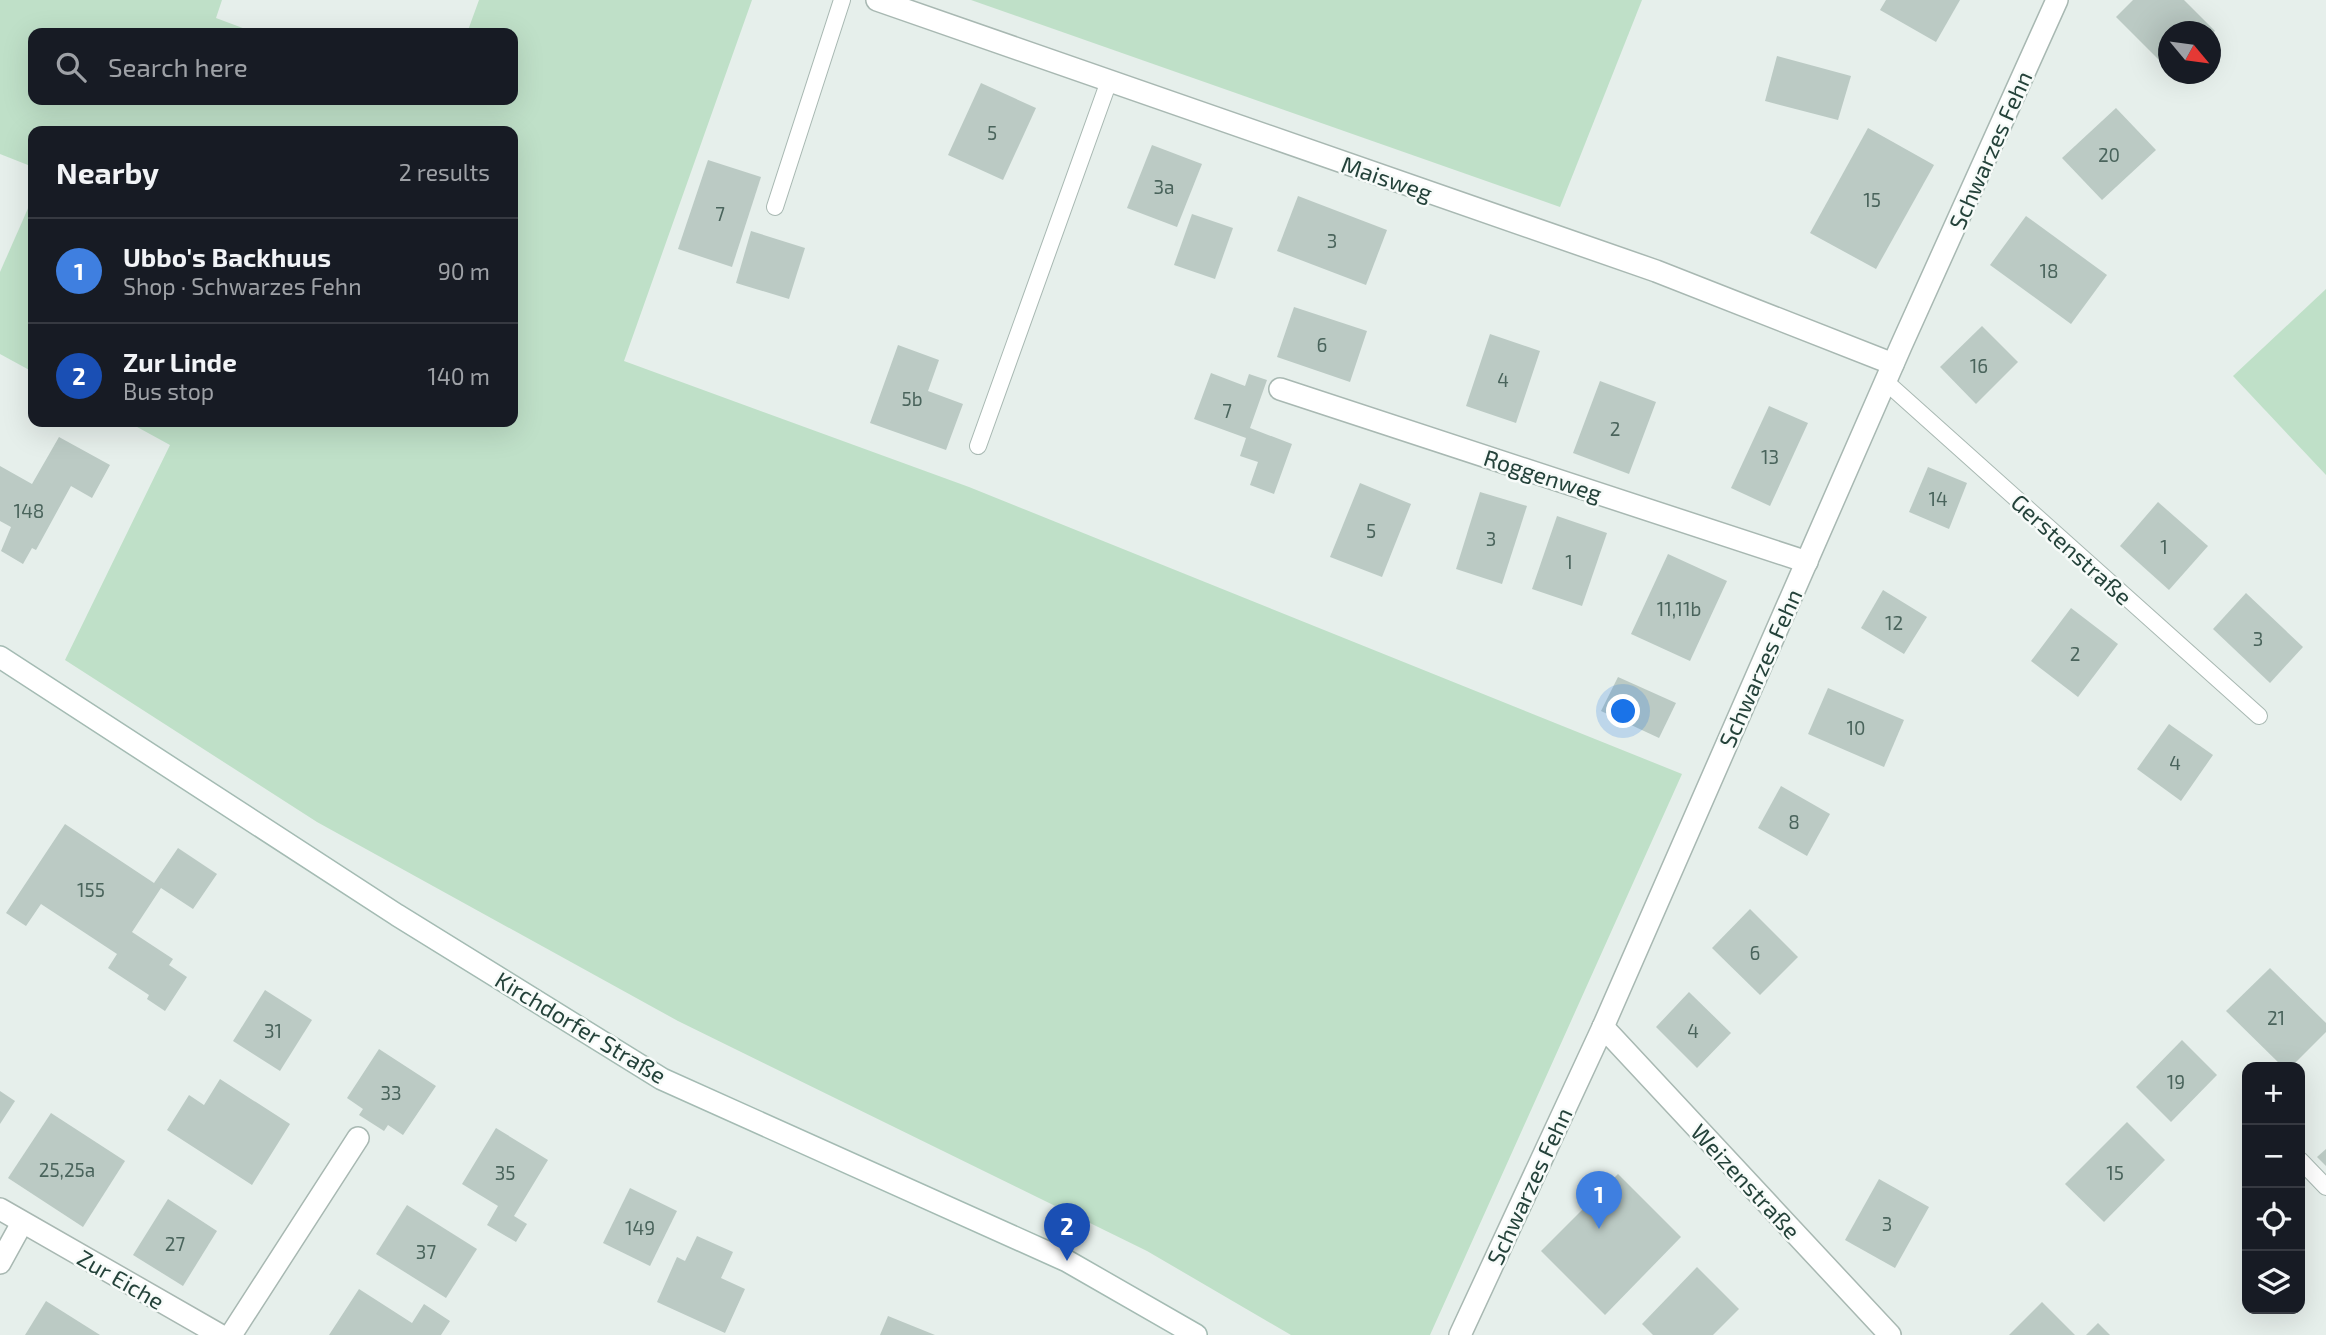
<!DOCTYPE html>
<meta charset="utf-8">
<style>
body{margin:0;font-family:"Exo 2",sans-serif;background:#20242c;color:#f1f3f6}
.controls{position:absolute;right:21px;bottom:21px;display:grid;overflow:hidden;border-radius:14px;box-shadow:0 7px 28px #0002}
.controls button{width:63px;height:63px;display:grid;place-items:center;padding:0;border:0;border-bottom:2px solid #363941;background:#171b24;color:#f1f3f6;font:35px sans-serif}
.compass{position:absolute;left:2158px;top:21px;width:63px;height:63px;border-radius:50%;background:#171b24;box-shadow:0 7px 28px #0002;rotate:119deg}
.you{position:absolute;left:1624px;top:712px;width:24px;height:24px;margin:-18px;border:5px solid #fff;border-radius:50%;background:#1a73e8;box-shadow:0 0 0 10px #1a73e833}
.badge{display:grid;place-items:center;width:46px;height:46px;border-radius:50%;background:#b45309;color:#fff;font-size:23px;font-weight:700}
.pin{position:absolute;translate:-50% -58px;filter:drop-shadow(0 2px 4px #0008)}
.pin::after{content:'';position:absolute;top:37px;width:24px;height:21px;background:inherit;clip-path:polygon(0 0,100% 0,50% 100%)}
.list{margin:0;padding:0;list-style:none}
h2{display:flex;justify-content:space-between;align-items:center;height:91px;margin:0;padding:0 28px;font-size:30px}
h2 small{font-size:23px;font-weight:400;color:#9ea1a6}
.list li{display:grid;grid-template-columns:46px 1fr auto;gap:21px;align-items:center;box-sizing:border-box;height:105px;padding:0 28px;border-top:2px solid #363941}
.list b{display:block;font-size:26px;white-space:nowrap}
.list p{margin:0;font-size:23px;white-space:nowrap;color:#9ea1a6}
.list em{font-size:23px;font-style:normal;color:#9ea1a6}
.icon{flex:none;width:38px;height:38px;fill:none;stroke:currentColor;stroke-width:2;stroke-linecap:round;stroke-linejoin:round}
.map{position:relative;flex:none;width:2326px;height:1335px;overflow:hidden}
.search{position:absolute;background:#171b24;box-shadow:0 7px 28px #0002;left:28px;top:28px;width:490px;height:77px;display:flex;align-items:center;gap:18px;box-sizing:border-box;padding:0 24px;border-radius:14px;color:#9ea1a6;font-size:26px}
.panel{position:absolute;background:#171b24;box-shadow:0 7px 28px #0002;left:28px;top:126px;width:490px;height:301px;border-radius:14px}
.map>svg:first-child{display:block}
.green{fill:#bfe0c8}
.building{fill:#bbcac4}
.lines{fill:none;stroke-linecap:round;stroke-linejoin:round}
.lane-casing{stroke:#a8b8b2;stroke-width:18}
.street-casing{stroke:#a8b8b2;stroke-width:24}
.secondary-casing{stroke:#a4bbb3;stroke-width:24}
.lane{stroke:#fff;stroke-width:16}
.street{stroke:#fff;stroke-width:21}
.secondary{stroke:#fff;stroke-width:21}
.labels{text-anchor:middle;dominant-baseline:central;stroke-width:5;stroke-linejoin:round;paint-order:stroke}
.number-label{font-size:19px;fill:#4a645c}
.street-label{font-size:23px;fill:#24423a;stroke:#f7fbf9}
</style>
<div class="map">
<svg width="2326" height="1335" viewBox="0 0 2326 1335">
<rect width="100%" height="100%" fill="#e6efeb"/>
<g class="green">
<polygon points="0,0 222,0 216,18 256,33 33,33 33,100 431,100 440,103 442,100 513,100 513,33 467,33 479,0 752,0 624,361 969,487 1682,774 1430,1335 1291,1335 1147,1251 678,1021 600,978 317,822 65,660 170,445 128,422 513,422 513,131 33,131 33,167 0,154"/>
<polygon points="971,0 1642,0 1560,207"/>
<polygon points="33,197 33,372 0,354 0,272"/>
<polygon points="2326,289 2326,475 2233,376"/>
</g>
<g class="building">
<polygon points="1886,0 1960,0 1936,42 1880,10"/>
<polygon points="2133,0 2184,0 2215,31 2210,35 2210,32 2168,32 2168,69 2116,17"/>
<polygon points="1777,56 1851,76 1838,120 1765,101"/>
<polygon points="981,83 1036,108 1003,180 948,155"/>
<polygon points="2116,108 2156,150 2102,200 2062,158"/>
<polygon points="1868,128 1934,165 1876,269 1810,233"/>
<polygon points="1152,145 1202,164 1177,227 1127,208"/>
<polygon points="708,160 761,177 732,267 678,249"/>
<polygon points="1298,196 1387,230 1366,285 1277,251"/>
<polygon points="1192,214 1233,228 1215,279 1174,265"/>
<polygon points="2026,216 2107,275 2071,324 1990,265"/>
<polygon points="751,231 805,248 789,299 736,283"/>
<polygon points="1294,307 1367,331 1350,382 1277,357"/>
<polygon points="1982,326 2018,362 1976,404 1940,367"/>
<polygon points="1490,334 1540,351 1516,423 1466,406"/>
<polygon points="898,345 939,360 928,391 963,404 946,450 870,423"/>
<polygon points="1211,373 1245,386 1249,374 1267,380 1250,428 1292,444 1274,494 1250,485 1258,462 1240,456 1246,438 1194,419"/>
<polygon points="1600,381 1656,402 1629,474 1573,453"/>
<polygon points="1769,406 1808,423 1770,506 1731,488"/>
<polygon points="59,437 110,465 92,498 71,486 36,550 32,548 23,564 1,551 11,527 0,521 0,466 32,484"/>
<polygon points="1928,467 1967,483 1949,529 1909,512"/>
<polygon points="1360,483 1411,504 1382,577 1330,557"/>
<polygon points="1480,492 1527,506 1502,584 1456,569"/>
<polygon points="2158,502 2208,546 2169,590 2120,546"/>
<polygon points="1557,516 1607,533 1582,606 1532,589"/>
<polygon points="1668,554 1727,581 1690,661 1631,634"/>
<polygon points="1883,590 1927,617 1904,654 1861,628"/>
<polygon points="2246,593 2303,647 2270,683 2213,629"/>
<polygon points="2071,608 2118,644 2078,697 2031,661"/>
<polygon points="1618,677 1676,703 1659,738 1601,711"/>
<polygon points="1828,688 1904,720 1884,767 1808,734"/>
<polygon points="2169,724 2213,755 2181,801 2137,769"/>
<polygon points="1781,786 1830,814 1807,856 1758,828"/>
<polygon points="65,824 154,883 178,848 217,874 193,909 161,888 132,932 173,959 169,965 187,977 165,1011 147,999 149,995 108,968 117,954 41,904 26,926 6,913"/>
<polygon points="1750,909 1798,957 1760,995 1712,948"/>
<polygon points="2270,968 2326,1023 2326,1032 2291,1067 2283,1067 2226,1011"/>
<polygon points="265,990 312,1020 280,1071 233,1041"/>
<polygon points="1689,992 1731,1033 1697,1068 1656,1027"/>
<polygon points="2182,1040 2217,1075 2171,1122 2136,1087"/>
<polygon points="379,1049 436,1086 403,1135 388,1125 384,1131 359,1115 363,1109 347,1098"/>
<polygon points="220,1079 290,1124 252,1185 167,1130 189,1095 204,1105"/>
<polygon points="0,1091 15,1101 0,1124"/>
<polygon points="51,1113 125,1161 83,1227 8,1178"/>
<polygon points="2127,1122 2165,1160 2104,1222 2065,1184"/>
<polygon points="496,1128 548,1160 514,1216 527,1224 516,1242 487,1225 498,1206 462,1184"/>
<polygon points="2326,1149 2326,1166 2317,1157"/>
<polygon points="1618,1174 1681,1237 1605,1315 1541,1251"/>
<polygon points="1879,1179 1929,1207 1895,1268 1845,1240"/>
<polygon points="630,1188 677,1211 650,1266 603,1243"/>
<polygon points="168,1199 217,1231 183,1286 133,1255"/>
<polygon points="407,1205 477,1249 446,1298 376,1254"/>
<polygon points="697,1236 733,1252 721,1278 745,1289 725,1333 657,1302 677,1257 685,1261"/>
<polygon points="1697,1267 1739,1309 1713,1335 1653,1335 1642,1324"/>
<polygon points="359,1289 412,1323 424,1304 450,1321 441,1335 329,1335"/>
<polygon points="46,1301 100,1335 25,1335"/>
<polygon points="2042,1302 2075,1335 2009,1335"/>
<polygon points="888,1316 935,1335 880,1335"/>
<polygon points="2098,1323 2110,1335 2086,1335"/>
</g>
<g class="lines">
<defs>
<g id="lane">
<polyline points="775,207 842,0"/>
<polyline points="1886,382 2259,716"/>
<polyline points="978,446 1109,81"/>
<polyline points="2300,1160 2326,1187"/>
</g>
<g id="street">
<polyline points="877,0 1656,271 1893,364"/>
<polyline points="1280,389 1807,562"/>
<polyline points="1603,1027 1890,1335"/>
<polyline points="0,1209 220,1335"/>
<polyline points="0,1263 22,1223"/>
<polyline points="231,1335 358,1138"/>
<polyline points="1460,1335 1603,1027 1901,346 2057,0"/>
</g>
<polyline id="secondary" points="0,657 397,915 662,1079 1067,1261 1196,1335"/>
</defs>
<use href="#lane" class="lane-casing"/>
<use href="#street" class="street-casing"/>
<use href="#secondary" class="secondary-casing"/>
<use href="#lane" class="lane"/>
<use href="#street" class="street"/>
<use href="#secondary" class="secondary"/>
</g>
<g class="labels">
<g class="number-label">
<text x="992" y="132">5</text>
<text x="2109" y="154">20</text>
<text x="1164" y="186">3a</text>
<text x="1872" y="199">15</text>
<text x="720" y="213">7</text>
<text x="1332" y="240">3</text>
<text x="2049" y="270">18</text>
<text x="1322" y="344">6</text>
<text x="1979" y="365">16</text>
<text x="1503" y="379">4</text>
<text x="912" y="398">5b</text>
<text x="1227" y="410">7</text>
<text x="1615" y="428">2</text>
<text x="1770" y="456">13</text>
<text x="1938" y="498">14</text>
<text x="29" y="510">148</text>
<text x="1371" y="530">5</text>
<text x="1491" y="538">3</text>
<text x="2164" y="546">1</text>
<text x="1569" y="561">1</text>
<text x="1679" y="608">11,11b</text>
<text x="1894" y="622">12</text>
<text x="2258" y="638">3</text>
<text x="2075" y="653">2</text>
<text x="1856" y="727">10</text>
<text x="2175" y="762">4</text>
<text x="1794" y="821">8</text>
<text x="91" y="889">155</text>
<text x="1755" y="952">6</text>
<text x="2276" y="1017">21</text>
<text x="273" y="1030">31</text>
<text x="1693" y="1030">4</text>
<text x="2176" y="1081">19</text>
<text x="391" y="1092">33</text>
<text x="67" y="1169">25,25a</text>
<text x="505" y="1172">35</text>
<text x="2115" y="1172">15</text>
<text x="1887" y="1223">3</text>
<text x="640" y="1227">149</text>
<text x="175" y="1243">27</text>
<text x="426" y="1251">37</text>
</g>
<g class="street-label">
<text transform="translate(1990 150) rotate(-66)">Schwarzes Fehn</text>
<text transform="translate(1387 178) rotate(19)">Maisweg</text>
<text transform="translate(1543 475) rotate(18)">Roggenweg</text>
<text transform="translate(2072 549) rotate(42)">Gerstenstraße</text>
<text transform="translate(1760 668) rotate(-66)">Schwarzes Fehn</text>
<text transform="translate(581 1027) rotate(31)">Kirchdorfer Straße</text>
<text transform="translate(1746 1181) rotate(47)">Weizenstraße</text>
<text transform="translate(1529 1186) rotate(-65)">Schwarzes Fehn</text>
<text transform="translate(121 1279) rotate(30)">Zur Eiche</text>
</g>
</g>
</svg>
<div class="controls">
<button>+</button>
<button>−</button>
<button><svg class="icon" aria-label="locate" viewBox="0 0 24 24"><circle cx="12" cy="12" r="6"/><path d="M12 2v4M12 18v4M2 12h4M18 12h4"/></svg></button>
<button><svg class="icon" aria-label="layers" viewBox="0 0 24 24"><path d="M12 4l9 5-9 5-9-5zM3 14l9 5 9-5"/></svg></button>
</div>
<svg class="compass" viewBox="-18 -18 36 36"><path d="M0-13l5 13h-10z" fill="#e53935"/><path d="M0 13l5-13h-10z" fill="#9ea1a6"/></svg>
<div class="you"></div>
<div class="pin badge" style="left:1599px;top:1229px;background:#3f7fe0">1</div>
<div class="pin badge" style="left:1067px;top:1261px;background:#1a4fb4">2</div>
<div class="search"><svg class="icon" aria-label="search" viewBox="0 0 24 24"><circle cx="10" cy="10" r="6"/><path d="M15 15l6 6"/></svg>Search here</div>
<section class="panel">
<h2>Nearby<small>2 results</small></h2>
<ul class="list">
<li><span class="badge" style="background:#3f7fe0">1</span><div><b>Ubbo's Backhuus</b><p>Shop · Schwarzes Fehn</p></div><em>90 m</em></li>
<li><span class="badge" style="background:#1a4fb4">2</span><div><b>Zur Linde</b><p>Bus stop</p></div><em>140 m</em></li>
</ul>
</section>
</div>
